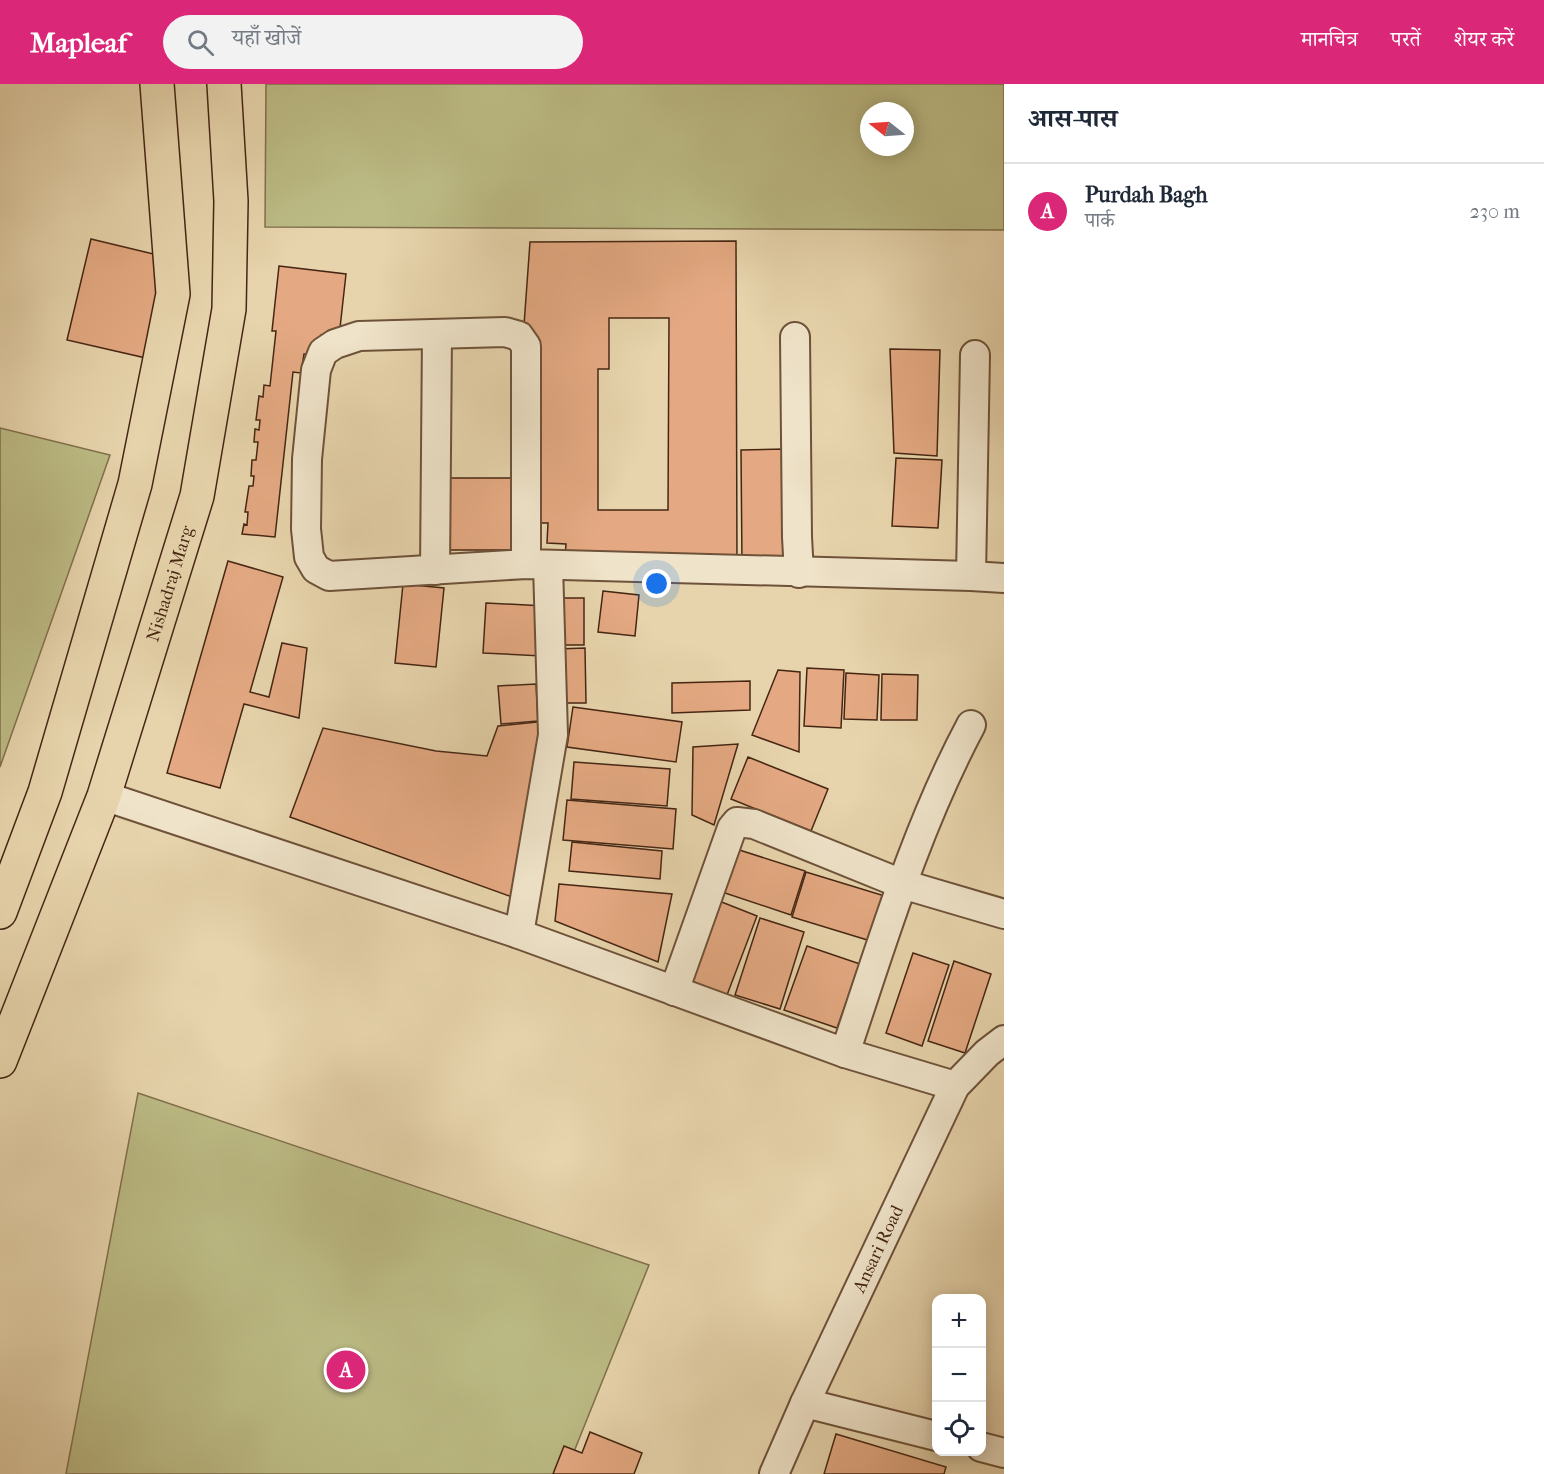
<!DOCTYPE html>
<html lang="hi">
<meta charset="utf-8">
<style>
body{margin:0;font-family:"IM FELL French Canon","Noto Serif Devanagari",serif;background:#f2f2f3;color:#1f2937}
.controls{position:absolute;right:18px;bottom:18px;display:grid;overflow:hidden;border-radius:12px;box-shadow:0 3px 15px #0003}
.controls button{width:54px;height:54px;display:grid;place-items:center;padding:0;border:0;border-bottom:2px solid #e0e1e3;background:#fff;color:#1f2937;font:30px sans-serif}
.compass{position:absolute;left:860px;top:18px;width:54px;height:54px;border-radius:50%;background:#fff;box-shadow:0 3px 15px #0003;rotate:287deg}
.you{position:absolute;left:657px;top:500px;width:21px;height:21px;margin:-15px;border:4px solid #fff;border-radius:50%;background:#1a73e8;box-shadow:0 0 0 9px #1a73e833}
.badge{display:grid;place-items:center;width:39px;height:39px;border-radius:50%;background:#db2777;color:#fff;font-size:20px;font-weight:700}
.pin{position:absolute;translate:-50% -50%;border:3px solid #fff;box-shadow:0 2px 6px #0006}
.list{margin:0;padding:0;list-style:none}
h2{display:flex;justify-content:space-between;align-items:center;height:78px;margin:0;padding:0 24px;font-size:26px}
h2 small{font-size:20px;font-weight:400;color:#747a83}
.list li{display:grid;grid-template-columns:39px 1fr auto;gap:18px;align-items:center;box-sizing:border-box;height:96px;padding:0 24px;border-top:2px solid #e0e1e3}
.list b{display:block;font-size:22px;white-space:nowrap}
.list p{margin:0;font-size:20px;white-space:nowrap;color:#747a83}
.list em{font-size:20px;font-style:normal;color:#747a83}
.icon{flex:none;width:33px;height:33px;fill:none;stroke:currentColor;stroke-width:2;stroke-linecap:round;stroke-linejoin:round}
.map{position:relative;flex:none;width:1004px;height:1390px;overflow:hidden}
header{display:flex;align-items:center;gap:36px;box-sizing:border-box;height:84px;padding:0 30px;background:#db2777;color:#fff}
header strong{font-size:28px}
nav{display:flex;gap:33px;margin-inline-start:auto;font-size:21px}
.search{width:420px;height:54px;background:#f2f2f3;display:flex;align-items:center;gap:15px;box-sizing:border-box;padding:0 21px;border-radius:33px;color:#747a83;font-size:22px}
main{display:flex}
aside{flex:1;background:#fff}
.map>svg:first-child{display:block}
.green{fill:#bcbb85;stroke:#81704c;stroke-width:1.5;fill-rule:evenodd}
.building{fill:#e4a982;stroke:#462613;stroke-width:1.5;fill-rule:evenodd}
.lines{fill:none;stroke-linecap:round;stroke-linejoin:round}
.minor-casing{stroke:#6e5239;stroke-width:32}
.major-casing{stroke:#462613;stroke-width:36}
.minor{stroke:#efe3c9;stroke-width:28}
.major{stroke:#e7d4ac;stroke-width:33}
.labels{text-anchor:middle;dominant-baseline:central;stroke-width:6;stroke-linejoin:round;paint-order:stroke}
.street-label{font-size:18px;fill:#462613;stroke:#efe3c9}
</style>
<header>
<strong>Mapleaf</strong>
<div class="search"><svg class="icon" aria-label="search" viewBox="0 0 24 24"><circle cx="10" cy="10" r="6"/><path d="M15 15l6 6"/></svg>यहाँ खोजें</div>
<nav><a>मानचित्र</a><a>परतें</a><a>शेयर करें</a></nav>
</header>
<main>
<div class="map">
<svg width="1004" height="1390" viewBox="0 0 1004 1390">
<rect width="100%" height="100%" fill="#e7d4ac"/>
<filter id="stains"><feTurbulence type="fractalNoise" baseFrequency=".00333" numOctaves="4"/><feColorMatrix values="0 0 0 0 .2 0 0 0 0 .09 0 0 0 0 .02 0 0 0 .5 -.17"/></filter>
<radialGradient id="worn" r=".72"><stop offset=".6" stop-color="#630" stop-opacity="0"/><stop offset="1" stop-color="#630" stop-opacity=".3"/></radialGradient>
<g class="green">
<path d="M266,0H1004V146L265,143ZM869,27H905V63H869Z"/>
<polygon points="0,344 110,371 0,683"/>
<polygon points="138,1009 649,1181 565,1390 66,1390"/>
</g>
<g class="building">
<polygon points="91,155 170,174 146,274 67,256"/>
<path d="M736,157L737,482L565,473L566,460L547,459L548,439H531L523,255L530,158ZM609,234H669L668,426H598V285H609Z"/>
<polygon points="279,182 346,190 339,253 321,251 319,272 304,270 301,289 293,288 275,453 242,450 244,440 247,441 248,428 245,428 249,402 253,402 254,392 251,392 252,376 256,376 258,358 254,358 255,345 259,346 260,336 256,336 259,312 263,313 264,301 270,302 276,247 272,247"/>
<polygon points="890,265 940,266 937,372 894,369"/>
<polygon points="786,365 788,480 742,481 741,366"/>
<polygon points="896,374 942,376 938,444 892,442"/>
<polygon points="444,394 513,394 512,466 444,466"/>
<polygon points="228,477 283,493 250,608 269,613 282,559 307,564 299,634 244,620 220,704 167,689"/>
<polygon points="403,500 444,504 436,583 395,579"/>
<polygon points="603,507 639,511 635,552 598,548"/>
<rect x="556" y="514" width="28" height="47"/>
<polygon points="486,519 545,522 542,572 483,569"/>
<polygon points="585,564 586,619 557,619 557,565"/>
<polygon points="807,584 844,586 841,644 804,642"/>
<polygon points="778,586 800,588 799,668 752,651"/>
<polygon points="846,589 879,591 877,636 844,635"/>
<polygon points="882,590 918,591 917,636 881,636"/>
<polygon points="750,597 750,626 672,629 672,599"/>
<polygon points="536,600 538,637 501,640 498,602"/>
<polygon points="573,623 682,638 676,678 567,663"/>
<polygon points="547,637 512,813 290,733 323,644 436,667 487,672 498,642"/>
<polygon points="738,660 714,741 692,731 693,663"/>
<polygon points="748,673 828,705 811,747 731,715"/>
<polygon points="574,678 670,685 667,722 571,715"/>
<polygon points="567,716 676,725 673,765 563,756"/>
<polygon points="572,758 662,767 660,795 569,787"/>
<polygon points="730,763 805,787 791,831 716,806"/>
<polygon points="806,788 888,813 874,858 792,833"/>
<polygon points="559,800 672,810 658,878 555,837"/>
<polygon points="714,815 757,832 727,911 684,894"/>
<polygon points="760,834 804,848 780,925 735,911"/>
<polygon points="807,862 860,880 837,944 784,926"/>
<polygon points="913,869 949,881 922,962 886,949"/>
<polygon points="954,877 991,890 965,969 928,957"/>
<polygon points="590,1348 642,1369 634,1390 553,1390 564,1362 582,1369"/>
<polygon points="836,1350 946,1383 944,1390 824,1390"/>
</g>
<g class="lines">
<defs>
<g id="minor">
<polyline points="795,253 797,453 799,489"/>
<polyline points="526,480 526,262 519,252 505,248 359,252 335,260 323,268 316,286 307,375 306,445 309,473 316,485 329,492 526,480 971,492 1004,494"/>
<polyline points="435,486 437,250"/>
<polyline points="971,492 975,271"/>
<polyline points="104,712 519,850 845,969 955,1002"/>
<polyline points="519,850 553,651 548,481"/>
<polyline points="674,907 732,744 737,738 754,740 902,800 1004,830"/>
<path d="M845,969C882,859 916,744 971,641"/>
<polyline points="805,1319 936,1352"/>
<polyline points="981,1363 1004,1369"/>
<path id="s1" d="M774,1390L805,1319L955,1002L987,969L1004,956"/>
</g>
<g id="major">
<polyline points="0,828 45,708 135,400 173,210 157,0"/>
<path id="s2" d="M0,977L104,712L197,412L229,225L231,117L224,0"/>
</g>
</defs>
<use href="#minor" class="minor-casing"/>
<use href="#major" class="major-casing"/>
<use href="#minor" class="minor"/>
<use href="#major" class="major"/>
</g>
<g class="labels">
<g class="street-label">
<text stroke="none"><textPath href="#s2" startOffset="507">Nishadraj Marg</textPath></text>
<text stroke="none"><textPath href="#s1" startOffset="248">Ansari Road</textPath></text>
</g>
</g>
<rect width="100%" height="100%" filter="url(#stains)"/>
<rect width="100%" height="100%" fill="url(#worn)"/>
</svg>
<div class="controls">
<button>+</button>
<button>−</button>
<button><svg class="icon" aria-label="locate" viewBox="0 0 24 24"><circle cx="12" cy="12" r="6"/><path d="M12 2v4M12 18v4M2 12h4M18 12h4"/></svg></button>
</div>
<svg class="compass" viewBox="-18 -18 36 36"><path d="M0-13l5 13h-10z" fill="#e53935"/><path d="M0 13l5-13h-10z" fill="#747a83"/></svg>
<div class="you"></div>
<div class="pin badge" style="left:346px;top:1286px">A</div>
</div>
<aside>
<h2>आस-पास<small></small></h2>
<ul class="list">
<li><span class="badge">A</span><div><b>Purdah Bagh</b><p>पार्क</p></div><em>230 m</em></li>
</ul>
</aside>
</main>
